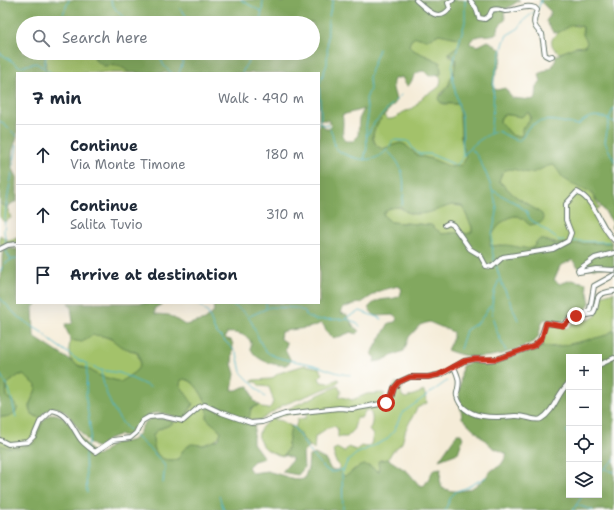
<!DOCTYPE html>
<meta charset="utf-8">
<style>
body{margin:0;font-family:"Shantell Sans",sans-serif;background:#f6f6f7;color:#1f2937}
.controls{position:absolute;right:12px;bottom:12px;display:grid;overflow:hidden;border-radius:0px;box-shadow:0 4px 16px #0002}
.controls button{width:36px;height:36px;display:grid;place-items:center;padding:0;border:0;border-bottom:1px solid #e0e1e3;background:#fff;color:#1f2937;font:20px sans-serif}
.stop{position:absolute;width:12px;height:12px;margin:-9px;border:3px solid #c8321e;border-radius:50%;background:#fff}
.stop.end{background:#c8321e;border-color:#fff;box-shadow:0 1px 4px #0008}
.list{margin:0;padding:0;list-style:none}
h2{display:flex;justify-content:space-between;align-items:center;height:52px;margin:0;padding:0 16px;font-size:17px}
h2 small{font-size:13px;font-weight:400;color:#747a83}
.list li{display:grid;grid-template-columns:26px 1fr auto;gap:12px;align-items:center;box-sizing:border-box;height:60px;padding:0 16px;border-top:1px solid #e0e1e3}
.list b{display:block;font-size:15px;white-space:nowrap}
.list p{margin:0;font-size:13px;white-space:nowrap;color:#747a83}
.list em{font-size:13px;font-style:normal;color:#747a83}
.icon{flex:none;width:22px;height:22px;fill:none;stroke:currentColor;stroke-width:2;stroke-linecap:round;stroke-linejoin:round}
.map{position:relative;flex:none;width:614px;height:510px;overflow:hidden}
.search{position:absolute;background:#fff;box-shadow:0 4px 16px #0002;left:16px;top:16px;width:304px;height:44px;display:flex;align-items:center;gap:10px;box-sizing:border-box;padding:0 14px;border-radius:22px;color:#747a83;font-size:15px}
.panel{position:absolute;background:#fff;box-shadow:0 4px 16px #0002;left:16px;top:72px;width:304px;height:232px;border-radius:0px}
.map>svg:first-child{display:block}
.green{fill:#a3c26a;stroke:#61804f}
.forest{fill:#82a85e;stroke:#507249;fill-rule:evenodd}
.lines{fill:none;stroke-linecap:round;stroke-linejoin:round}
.stream{stroke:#4db7cb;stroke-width:1}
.minor-casing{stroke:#6a7a6d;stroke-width:6}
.minor{stroke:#fff;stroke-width:4}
.route{stroke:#c8321e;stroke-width:5}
</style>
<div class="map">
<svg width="614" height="510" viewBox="0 0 614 510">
<rect width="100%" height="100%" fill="#fdfcf7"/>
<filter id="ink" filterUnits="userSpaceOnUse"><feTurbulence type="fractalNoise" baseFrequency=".025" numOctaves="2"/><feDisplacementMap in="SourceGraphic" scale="8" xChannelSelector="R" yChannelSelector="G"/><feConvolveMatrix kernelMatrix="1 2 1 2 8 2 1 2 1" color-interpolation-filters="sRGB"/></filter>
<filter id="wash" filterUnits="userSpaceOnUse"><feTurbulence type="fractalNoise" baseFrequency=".012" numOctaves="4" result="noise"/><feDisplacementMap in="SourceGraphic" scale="16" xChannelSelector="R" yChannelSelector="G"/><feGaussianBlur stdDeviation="0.9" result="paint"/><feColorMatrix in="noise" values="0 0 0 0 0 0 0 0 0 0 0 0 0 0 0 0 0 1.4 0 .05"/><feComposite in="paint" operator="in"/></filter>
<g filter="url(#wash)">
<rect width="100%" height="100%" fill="#f5ecd8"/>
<g class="green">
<path d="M570,25L583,27L582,32L588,42L587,45L559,53C542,40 558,33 570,25Z"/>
<path d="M439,34L458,38L460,40L459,45L449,56L456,60C456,70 449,89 440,94L443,104H458C461,111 460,128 461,136C462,144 465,151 466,158L462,165L450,167L434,160L417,155L404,144L400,143L382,149C367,142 374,122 385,115L387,119C397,120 398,114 406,111C409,110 410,111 412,109C417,106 419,100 423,97C431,91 441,91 441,78L438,75L441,74C443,53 417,59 409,45L411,40L416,37L427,40Z"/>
<polygon points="45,53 92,53 96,61 123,67 129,73 46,73"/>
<path d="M528,112C533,120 524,128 523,136H513L500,122L501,117L505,114L521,117Z"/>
<path d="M549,165H554L558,169L563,178L590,191L600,208L596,209L597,217L612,243C596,243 559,247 546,240L529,249L501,245L489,246C488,235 505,215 517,216C522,217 526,222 530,225L540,223L538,211L515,196L499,181L500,175C511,160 534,174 549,165Z"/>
<polygon points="0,204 7,207 11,218 4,222 0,217"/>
<path d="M451,205L462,206L472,227V232L467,234L461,232L442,234L431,225L391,222L383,215L385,210C404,202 402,214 414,214C427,214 439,209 451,205Z"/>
<polygon points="0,235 7,240 17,238 17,242 0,245"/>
<path d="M614,292V330C597,343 560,347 539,347L544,340L548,325L567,328L578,320H589L596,316L600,296Z"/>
<path d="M93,335C110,334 121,348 137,353C145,371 132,372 121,382L100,376L90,370L76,364L70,359L69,349L70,340H86Z"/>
<path d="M305,365L319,368L323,374L319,378L321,382L329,383L338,379L339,381L335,385L283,405L261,420H249V412L254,406L260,405L263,408L268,409C277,403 271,394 269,387L260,386L256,382H252L253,380L271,379L279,373Z"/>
<polygon points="19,375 27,376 36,385 36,389 30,403 35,416 40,418 42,423 35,443 19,448 7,447 0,445 0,417 5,417 16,404 7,397 6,385"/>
<path d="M185,379C197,382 201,395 208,405L207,419L221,431C220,439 210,445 202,445C198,446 193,443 190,445C184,448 182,455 178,459C160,463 153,454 153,436C157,427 164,429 171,424C177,421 179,418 185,417L192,407L180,384L181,380Z"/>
<path d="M396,382L400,385L402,396L406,398L424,391L427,403L417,408L406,429L402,443L392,452L388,459L380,460L379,473L370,466L354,469L347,476H344L338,470L340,467L335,460L333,450L337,448L344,452L348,447L356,450L361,446L367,447L371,444L373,435L369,430C373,425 374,414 368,410H366L361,418H357L353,431L347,437H338V430L335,426L327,428L315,437L314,449L304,441L295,428L298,419L306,418L307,413L287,414L272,419L282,421L291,426L287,450L283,456C261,452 247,433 272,419V416L338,386L341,392L339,396L352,400L367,394L383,393L385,394L379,403C392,401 389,391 396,382Z"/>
</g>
<g class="forest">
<path d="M0,0H281V3L287,0H520L506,9L504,14L506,19L499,26L497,33C489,38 476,32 470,42V44L478,46L488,41C494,43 496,48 502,50C504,62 492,74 493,88L497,90L505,88L512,98L531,100L536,98L537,86L541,82L539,74L552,67L556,59L555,56L574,47L585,46L587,42L583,35V27C568,19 563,36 553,32L546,21L549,17L551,12L539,0H614V228L611,227L613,223L590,191L579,188L563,178L554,165C545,165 539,172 531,173C520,173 514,166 503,171L499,181L515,196L542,214L544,220L540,223L530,225C526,222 522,217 517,216C505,215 488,235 490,246L507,245L529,249L534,247L536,242L541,239L551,243L565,244L612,243L614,267L580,269L572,260L560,266L554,280L560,284L571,280L586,283L590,303L586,309L568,317L561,322L545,319C538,325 542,335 535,341C505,356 478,363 447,350L453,338V332L429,322L420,325L409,337L404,351C393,354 385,361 374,362L375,358L372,353L389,323L395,322L397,319L395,315L375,316L368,308C380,295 388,302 400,296L402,289L398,286L379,291L361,303L354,304L343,308L341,313L347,315L354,327L359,331L357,334L351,332L339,337L332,338L326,331L324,326L321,323C310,330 294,328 281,332L280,338L287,343L285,349L291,361L286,365C275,366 256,361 251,349C249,345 252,348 251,343C249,334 234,332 227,333L225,337L227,339L231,340L233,344L232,364L235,374L232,390H237L243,387L249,386L254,401L260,405L251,408L249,420L244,422L255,426L253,437V443L264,458L254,461L248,467L252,473L267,471L298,480L304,479L308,468L309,456L315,454L326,460L331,470H338L344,476C354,474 359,460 371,467C374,468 376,471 379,472L378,461L388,459L408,472L419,485L423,486L426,483L434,469L441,468L440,480L442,488C462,496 478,488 490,472C492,469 495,469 498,467C502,465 505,458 507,454L492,447L462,418L459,394L462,366L471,362H496L539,347H556L604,336L614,330V510H0V445L7,447L19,448L35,443C37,436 39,428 43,422C59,394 84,447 96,456C104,454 106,448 113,444C120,441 128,443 134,439C139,435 140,430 143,425C150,414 164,419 174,421C169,429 157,425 153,436C153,454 160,463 178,459L184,449L191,444L203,445L219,439L221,431L207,419L208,405C201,395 197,382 185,379L181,380L180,385L193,404L185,417C179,419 176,417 170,415C147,408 142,420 129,436L119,435L110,438L98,448C77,441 65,385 40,418L32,414C25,402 37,396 36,385L23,375H19L6,385L7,397L16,404L18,408C14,416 8,417 0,417V280C4,272 0,254 4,249C8,247 13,250 17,249V303H38L33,307L34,337L79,366L90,370L100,376L121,382C132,372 145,371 138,353L120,346L110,338L102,336L93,335L82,342L70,340C70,333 65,331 65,324H71L73,322L71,307L68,303H164L155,308V314L169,315L185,325L205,320L214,312L213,303H319V121L326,129H329L331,126L328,120H319V73H129C123,65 113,65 104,66L96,61L92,53H313V23H23V53H45L46,73H17V137L12,152V167L17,177V202H14L7,207L0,204ZM439,34L458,38L460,40L459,45L448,53L456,60L454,73L450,79L449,85L438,99L441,103L458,104C461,111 460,128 461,136C462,144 465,151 466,158L462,165L451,167L434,160L417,155L404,144L400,143L382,149C358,137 388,112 396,102C396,94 390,87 394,79L402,77L406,85L408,86C414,80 413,71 424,71L429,76L441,74L440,62L413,50L409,45L411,40L416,37L427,40ZM364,109L359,119L358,136L353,141H345C340,133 345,124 342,115ZM528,112C534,119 527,124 522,128V136H513L500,122L501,117L505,114L521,117ZM451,205L462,206L472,227V232L467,234L461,232L442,234L431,225L391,222L383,215C385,208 394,207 401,207C413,221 436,210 451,205ZM569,357H599V495H569Z"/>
<path d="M291,426C299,429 303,441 310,446L303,453L304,468L298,475L282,472L292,460V458L284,455L287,450Z"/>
<polygon points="457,434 461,434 463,438 458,453 439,460"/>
</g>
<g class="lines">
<g class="stream">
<polyline points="110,0 116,10 130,23"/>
<polyline points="241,0 262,12"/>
<polyline points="180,9 185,14 189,23"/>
<polyline points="538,9 541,0"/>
<polyline points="59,23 69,0"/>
<polyline points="259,23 262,12 263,0"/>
<polyline points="0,53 20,67 36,63 52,73"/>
<polyline points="158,53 164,66 172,73"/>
<polyline points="44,66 47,53"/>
<polyline points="179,73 186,53"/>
<polyline points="242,73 245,66 255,53"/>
<polyline points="609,119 614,107"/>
<polyline points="0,121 17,136"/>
<polyline points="609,121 605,142 614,161"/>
<polyline points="319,123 321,116 319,85 327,64 328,20 333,0"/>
<path d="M319,124L328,125C334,134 332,140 336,148C340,153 346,155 352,157C370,163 385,158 393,140L408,141L414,150L419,154H430L456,165C462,161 463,155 468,150C475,143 488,133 498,131L517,141C525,138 524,132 529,127C544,115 562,123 578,125C591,113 600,115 614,122"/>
<polyline points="490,133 493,109 494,78 504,42 507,35 519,28 523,21 534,12"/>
<polyline points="367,136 374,123 401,95"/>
<path d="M471,149C481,155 496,197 497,210C497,216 495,220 494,225C491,236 491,251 495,262"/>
<path d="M387,151C406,165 405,185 402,205"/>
<polyline points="463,156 462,119 453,82 452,67 465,22 465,0"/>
<polyline points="364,160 367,147 366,126 368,117 366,99 370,89 369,78 371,70 379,49"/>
<polyline points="492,190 517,204 526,211 530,219 560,241 564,241"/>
<polyline points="570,241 609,242"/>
<polyline points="6,243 4,231 6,207 17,145"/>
<polyline points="6,248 6,251 11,260"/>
<polyline points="496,265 500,279 518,320"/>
<path d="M0,272C3,263 8,261 17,258"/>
<path d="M499,280C486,309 492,323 506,351"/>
<polyline points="0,298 19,318 43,333 51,341 75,358 100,370 120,373 150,387"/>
<polyline points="197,303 208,313 215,331 237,353 241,372 265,397"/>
<path d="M230,303C236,307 246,312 249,318C256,328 258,342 266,351C275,360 298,361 310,364C324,367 335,374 350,375"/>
<polyline points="266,308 266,303"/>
<polyline points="250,316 270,307 296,308 304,311 307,316 315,320 344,319 360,311 382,319"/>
<polyline points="346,319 353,321 360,326"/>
<polyline points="460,349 466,330 479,322 490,306"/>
<polyline points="87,365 86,399 91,434 88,444"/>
<path d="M101,371C105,395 114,417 133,434"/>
<polyline points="0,374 9,389 16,417"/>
<path d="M293,426C300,436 319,469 331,472C335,472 339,470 343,469"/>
<polyline points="567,430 569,440"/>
<polyline points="135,436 155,454 165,466 163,483"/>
<polyline points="605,469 614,472"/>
<polyline points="599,473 614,460"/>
<polyline points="87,493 85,456 87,447"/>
<polyline points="219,496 224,510"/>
<polyline points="576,505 593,510"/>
<polyline points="343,510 342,473 347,462 356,454 386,440 394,431 402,413 447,381"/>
<polyline points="445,510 451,497 456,491 466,488 486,477"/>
<polyline points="573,510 583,495"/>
</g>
</g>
</g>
<g filter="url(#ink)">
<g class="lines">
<defs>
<g id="minor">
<path d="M416,0C426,9 439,24 450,8L448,3L453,0"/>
<path d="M470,0L476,8L479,18L485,19L489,16L492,10C497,8 500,10 505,11C516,11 524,4 535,8L537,10C533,21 532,26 542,34L545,55L549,57L552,56"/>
<path d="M445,225L449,223L453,225L470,249L480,255L486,266L492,267L503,257L553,249L568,241L571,233L566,220V204L577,192C596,201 599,226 614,240"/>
<polyline points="0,249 8,245 17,244"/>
<polyline points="614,253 595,258 578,270 579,272 596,269 614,270"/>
<path d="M578,317L593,314C601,300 590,294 614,291"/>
<polyline points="599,365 614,358"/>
<polyline points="454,367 464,361 475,359 487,360 497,359 534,346 540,340 546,323 563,325 570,319 586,313 590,309 594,286 614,275"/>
<path d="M0,440L8,444L28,442L34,436L40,422L52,410C69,413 72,428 81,440C85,445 91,449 95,452L113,440L130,438L136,433L142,421L149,417L161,416L183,421L199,407L205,405L222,413L251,423L262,422L285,414L339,408L352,409L386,403L391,398L394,388L399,382L410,377H428L442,374L454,367C457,374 460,380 458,388C458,391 456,393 457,396C463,420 496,418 515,416C524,415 536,422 541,419C555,411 557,393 569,383"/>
</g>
</defs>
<use href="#minor" class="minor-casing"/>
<use href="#minor" class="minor"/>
</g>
</g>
<g class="lines" filter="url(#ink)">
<polyline class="route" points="386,403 391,398 394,388 399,382 410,377 428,377 438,375 464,361 475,359 497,359 534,346 542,338 546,323 563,326 576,316"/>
</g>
</svg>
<div class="controls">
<button>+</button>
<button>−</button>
<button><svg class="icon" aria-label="locate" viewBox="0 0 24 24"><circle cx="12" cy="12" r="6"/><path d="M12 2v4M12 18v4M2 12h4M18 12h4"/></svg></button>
<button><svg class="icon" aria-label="layers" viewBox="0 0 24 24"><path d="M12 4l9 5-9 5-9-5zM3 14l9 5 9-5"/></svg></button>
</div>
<div class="stop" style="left:386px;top:403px"></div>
<div class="stop end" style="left:576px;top:316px"></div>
<div class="search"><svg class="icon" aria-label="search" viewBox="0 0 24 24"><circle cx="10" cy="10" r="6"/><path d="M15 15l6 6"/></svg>Search here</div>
<section class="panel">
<h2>7 min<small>Walk · 490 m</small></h2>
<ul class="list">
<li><svg class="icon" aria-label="ahead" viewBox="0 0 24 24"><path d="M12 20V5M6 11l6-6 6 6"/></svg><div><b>Continue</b><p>Via Monte Timone</p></div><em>180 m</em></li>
<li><svg class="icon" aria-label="ahead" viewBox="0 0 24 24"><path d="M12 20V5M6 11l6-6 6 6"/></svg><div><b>Continue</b><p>Salita Tuvio</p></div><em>310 m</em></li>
<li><svg class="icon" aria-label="arrive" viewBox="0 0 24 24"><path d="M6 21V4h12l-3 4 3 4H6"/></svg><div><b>Arrive at destination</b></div></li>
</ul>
</section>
</div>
